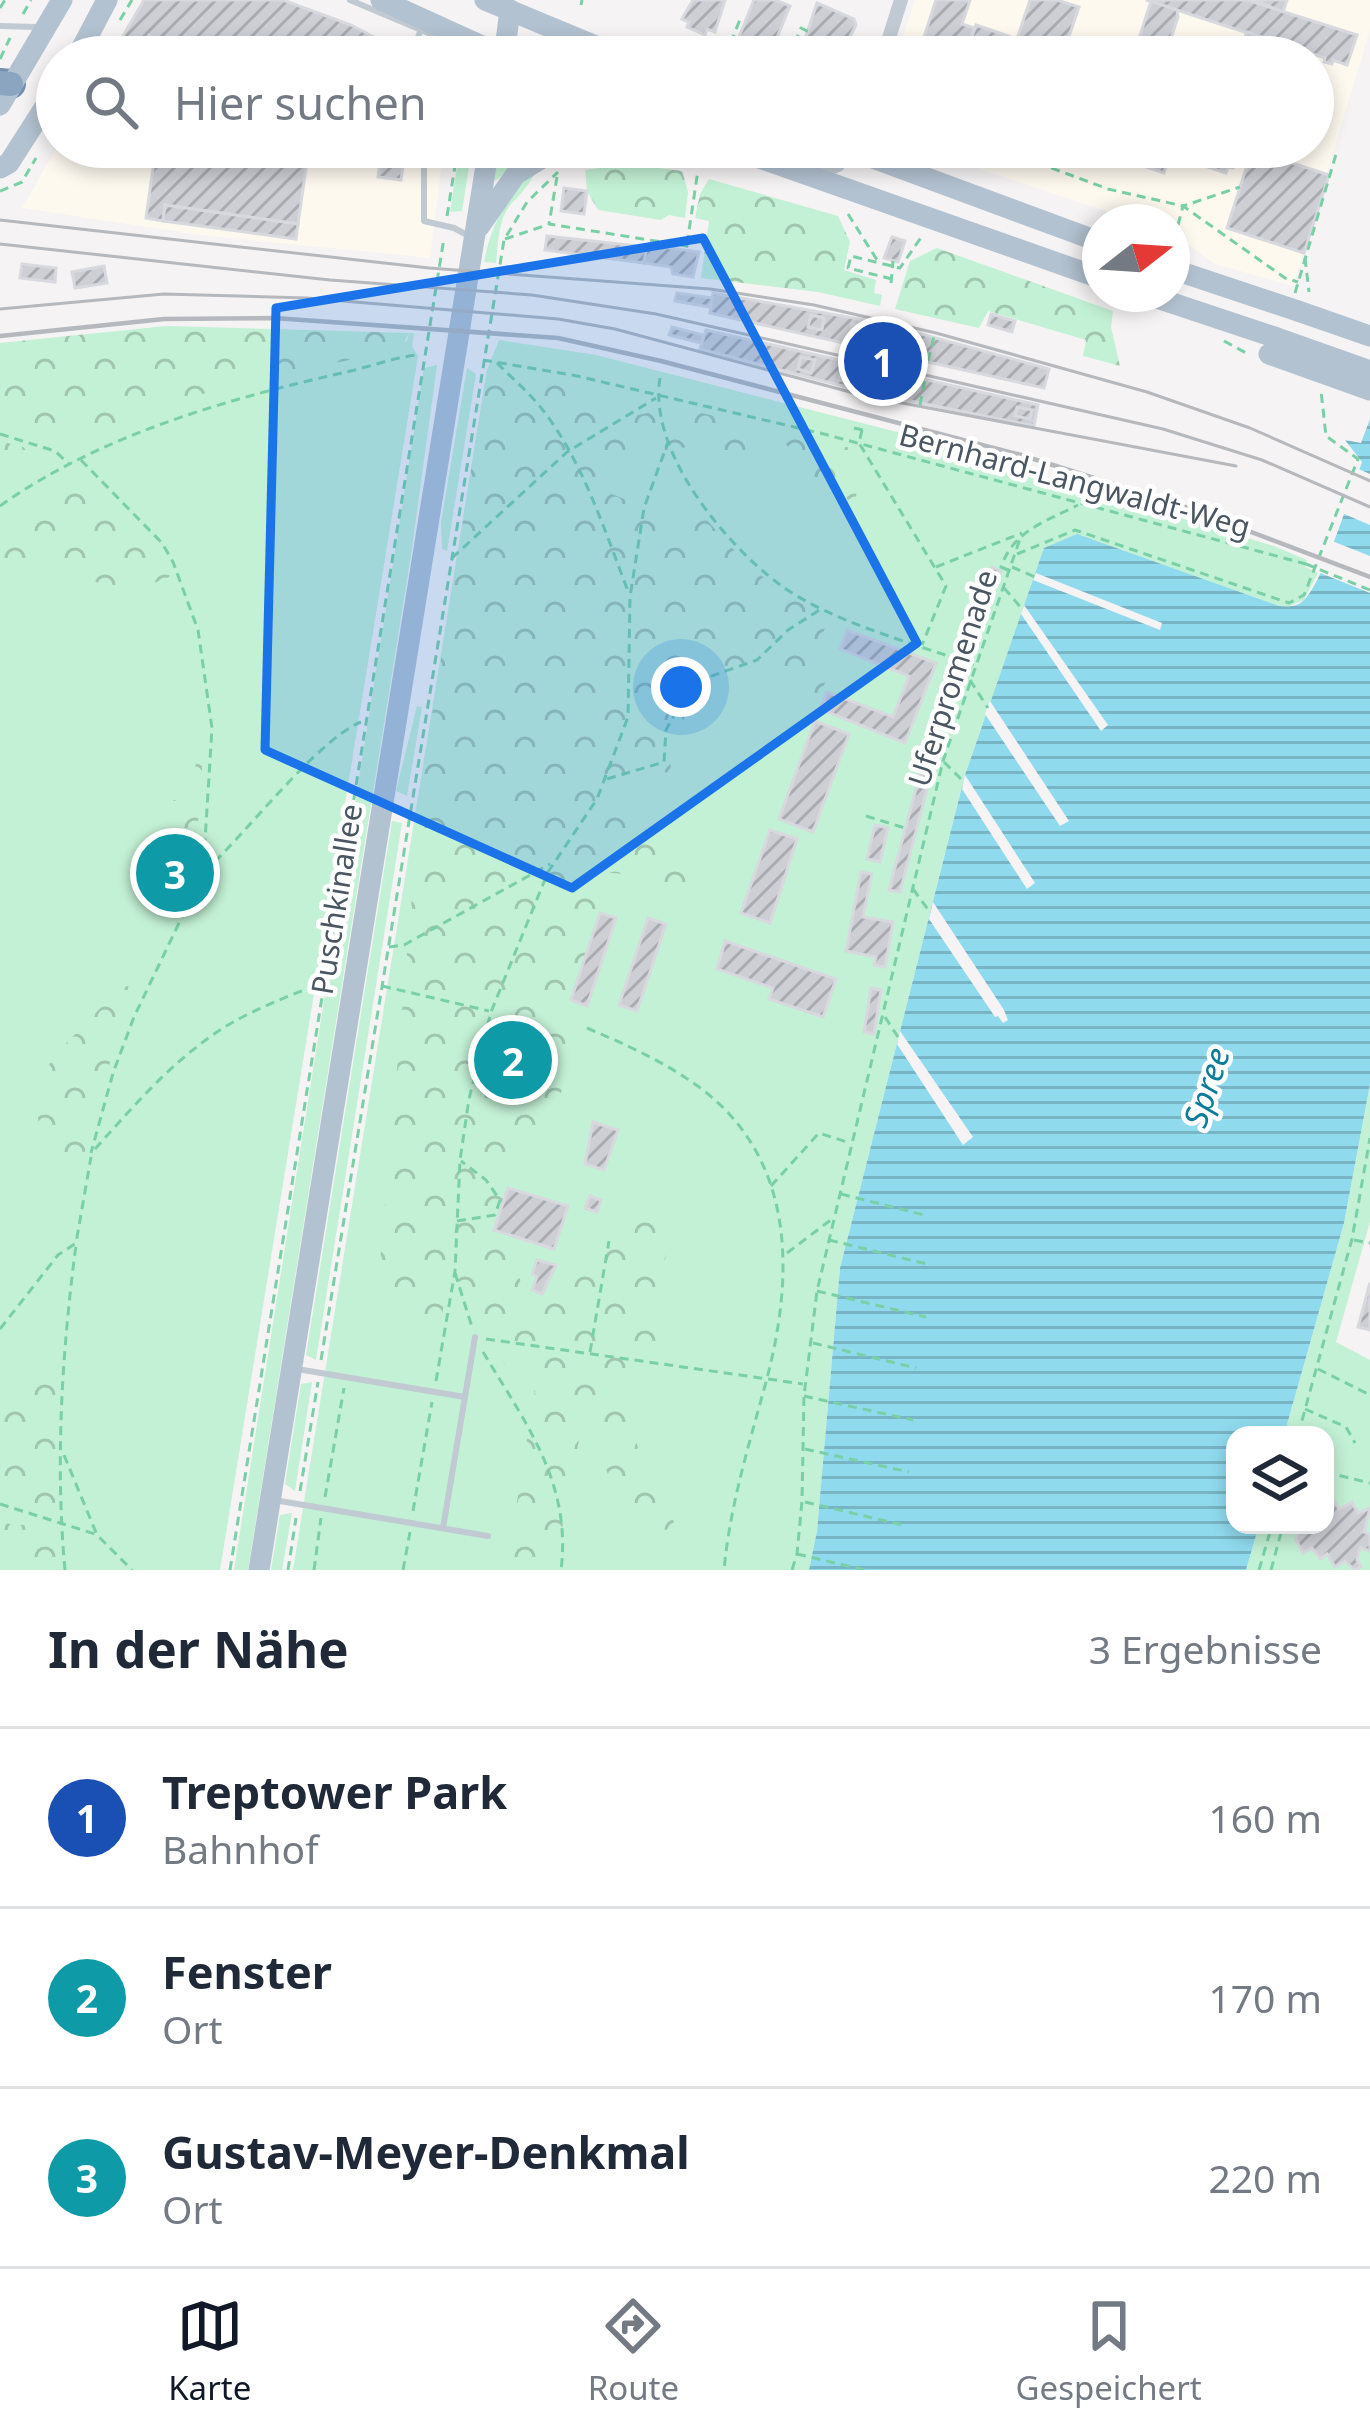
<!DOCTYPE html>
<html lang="de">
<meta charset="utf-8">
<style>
body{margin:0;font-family:"Noto Sans",sans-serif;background:#f2f2f3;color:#1f2937}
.controls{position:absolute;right:36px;bottom:36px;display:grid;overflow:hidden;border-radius:24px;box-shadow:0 6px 18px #0003}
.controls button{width:108px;height:108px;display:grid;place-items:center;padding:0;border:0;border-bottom:3px solid #e0e1e3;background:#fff;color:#1f2937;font:60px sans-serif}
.compass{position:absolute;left:1082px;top:204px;width:108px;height:108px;border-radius:50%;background:#fff;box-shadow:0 6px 18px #0003;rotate:73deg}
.you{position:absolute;left:681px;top:687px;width:42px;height:42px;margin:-30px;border:9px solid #fff;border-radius:50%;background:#1a73e8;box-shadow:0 0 0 18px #1a73e833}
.badge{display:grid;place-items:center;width:78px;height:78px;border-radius:50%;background:#111827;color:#fff;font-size:39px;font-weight:700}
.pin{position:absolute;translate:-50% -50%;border:6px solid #fff;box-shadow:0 3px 12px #0006}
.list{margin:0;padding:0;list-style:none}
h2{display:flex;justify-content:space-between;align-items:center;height:156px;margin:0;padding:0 48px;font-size:51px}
h2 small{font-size:39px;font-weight:400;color:#747a83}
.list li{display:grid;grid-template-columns:78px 1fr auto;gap:36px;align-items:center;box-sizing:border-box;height:180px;padding:0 48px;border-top:3px solid #e0e1e3}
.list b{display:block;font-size:45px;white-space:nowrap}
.list p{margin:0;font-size:39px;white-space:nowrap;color:#747a83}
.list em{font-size:39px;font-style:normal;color:#747a83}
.icon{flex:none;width:66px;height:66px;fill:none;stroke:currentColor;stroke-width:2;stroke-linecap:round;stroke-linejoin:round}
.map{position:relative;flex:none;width:1370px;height:1570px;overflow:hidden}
.search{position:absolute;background:#fff;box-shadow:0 6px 18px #0003;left:36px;right:36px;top:36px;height:132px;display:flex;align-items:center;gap:30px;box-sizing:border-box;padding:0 42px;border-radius:66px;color:#747a83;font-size:45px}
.sheet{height:696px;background:#fff}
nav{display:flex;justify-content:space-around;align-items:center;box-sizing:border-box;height:168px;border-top:3px solid #e0e1e3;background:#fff;font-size:33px;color:#747a83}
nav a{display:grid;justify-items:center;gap:6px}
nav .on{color:#111827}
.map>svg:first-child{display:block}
.commercial{fill:#fdf9ef}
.green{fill:#c3f1d5}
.forest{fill:url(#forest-crowns)}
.water{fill:url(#water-rules)}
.pier{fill:#f5f3f3}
.building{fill:url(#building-hatch);stroke:#d7d9de;stroke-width:3}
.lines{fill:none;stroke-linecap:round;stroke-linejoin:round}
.motorway-casing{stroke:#7690ad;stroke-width:30}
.path{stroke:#7ad0a6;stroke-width:3;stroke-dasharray:9 6;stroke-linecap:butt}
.service{stroke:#c1cad2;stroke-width:6}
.minor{stroke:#c1cad2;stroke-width:14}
.primary{stroke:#b3c2d1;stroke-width:21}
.motorway{stroke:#8ba5c1;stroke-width:24}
.tram{stroke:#b5b8bd;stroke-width:3}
.rail{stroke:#b5b8bd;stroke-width:4.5}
.path-bridge{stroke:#7ad0a6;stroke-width:3;stroke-dasharray:9 6;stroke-linecap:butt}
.primary-bridge{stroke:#b3c2d1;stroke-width:21}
.marked{fill:#1a73e8;fill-opacity:0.2;stroke:#1a73e8;stroke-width:9;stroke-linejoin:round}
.labels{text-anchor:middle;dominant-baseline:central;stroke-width:9;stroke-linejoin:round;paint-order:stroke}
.street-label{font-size:30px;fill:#4a5661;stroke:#fff}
.water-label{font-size:33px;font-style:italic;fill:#0c7c9b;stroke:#fff}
</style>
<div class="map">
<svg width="1370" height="1570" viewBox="0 0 1370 1570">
<defs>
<pattern id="forest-crowns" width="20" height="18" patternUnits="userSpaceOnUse" patternTransform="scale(3)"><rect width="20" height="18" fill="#c3f1d5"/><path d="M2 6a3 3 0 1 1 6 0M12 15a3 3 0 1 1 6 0" fill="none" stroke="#a0c6b0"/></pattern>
<pattern id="water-rules" width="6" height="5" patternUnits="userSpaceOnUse" patternTransform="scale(3)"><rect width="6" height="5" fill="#90daee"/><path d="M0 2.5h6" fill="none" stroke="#78b4c4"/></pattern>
<pattern id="building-hatch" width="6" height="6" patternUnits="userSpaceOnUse" patternTransform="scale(3)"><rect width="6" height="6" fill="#cdcfd5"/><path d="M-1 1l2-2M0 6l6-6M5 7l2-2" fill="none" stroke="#a8abb0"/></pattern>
</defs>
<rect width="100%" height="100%" fill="#f5f3f3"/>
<g class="commercial">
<polygon points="915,0 1370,0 1370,30 1293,286 1215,264 1172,233 1172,222 1139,222 913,147 1313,147 1313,57 891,57 895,46 901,43"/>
<polygon points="57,147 444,147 430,258 200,235 22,208"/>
</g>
<g class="green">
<polygon points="460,147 472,147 462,211 450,212"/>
<polygon points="501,147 532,150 495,181 494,178"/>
<path d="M537,170C529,184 523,192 512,203C498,217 498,245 496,263L484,262C491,225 507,193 537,170Z"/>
<polygon points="409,333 414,333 412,346 418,356 220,1570 0,1570 0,382 390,348 407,341"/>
<polygon points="499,340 596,355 901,433 1274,546 1307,560 1305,567 1318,573 1304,600 1287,607 1036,573 965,775 840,1268 817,1531 809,1570 293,1570 487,370"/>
<polygon points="437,365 411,555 248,1570 234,1570 424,368"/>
<polygon points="467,368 476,374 447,551 442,549 441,523"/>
<polygon points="417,706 422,707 407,796 396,791"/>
<polygon points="392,821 402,823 316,1360 306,1355"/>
<polygon points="1370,1084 1370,1222 1336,1342 1370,1360 1370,1570 1246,1570 1259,1525 1325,1525 1325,1435 1284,1435 1344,1223"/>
<polygon points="312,1382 295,1491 285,1484 301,1384"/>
<polygon points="292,1513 282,1570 271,1570 280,1515"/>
</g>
<g class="forest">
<polygon points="628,164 682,171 688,192 685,218 669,215 661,220 598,210 587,191 585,170"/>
<polygon points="709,179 838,216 850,242 844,270 876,280 874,293 882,295 880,306 818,292 701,278 709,221 695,218 700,194"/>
<polygon points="937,248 1113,311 1111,327 1120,366 1083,356 1086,340 988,311 979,328 895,309 910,261"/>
<polygon points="166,326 409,333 403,344 385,353 237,382 74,439 0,429 0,343"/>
<path d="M487,370L586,385L619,419L676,407L867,452L854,504C835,488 811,483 794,466L797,454L777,437L765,451L725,454L686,447L605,465L597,488L641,506H695C743,562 762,584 829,618L821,638L834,659L820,696L751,670L700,688L675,736L670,771L637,783L620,809L662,824L695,864V884L669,898L636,875L578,870L574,890L602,903L564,1018L571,1054L554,1120L515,1173L492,1239L515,1251L521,1285L550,1304L559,1297L576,1259L630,1217L658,1222L667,1237L659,1339L634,1356L631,1423L640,1455L659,1473L674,1523L656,1539L634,1531L583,1419L554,1570H506L527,1439L536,1407L533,1379L508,1370L480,1319L469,1284L448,1279L436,1351L390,1304L377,1297L423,772Z"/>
<polygon points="0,441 23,447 40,462 0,492"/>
<path d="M73,476C105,483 155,542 171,572L169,577L122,596C94,586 72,555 41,561L35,570L24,575L0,567V520Z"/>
<polygon points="203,747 200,809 191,864 167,856 155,861 157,877 177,903 167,927 140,892 136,867 160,839 162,806 183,796"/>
<path d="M127,986L140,988L105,1075L74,1192C42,1171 27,1104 46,1070C58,1048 96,1015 115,992Z"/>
<polygon points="50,1373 57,1376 55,1518 20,1504 0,1490 0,1408"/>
<polygon points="0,1523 56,1528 60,1570 0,1570"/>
</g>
<path class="water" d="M1370,419V1084L1344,1223L1284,1435H1235V1525H1259L1246,1570H809L817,1531L840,1268L965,775L1044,548L1077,534L1279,606C1290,607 1298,607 1306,598C1326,574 1350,495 1362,462L1345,440L1361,443Z"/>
<g class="pier">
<polygon points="1354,467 1370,474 1370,525 1337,511"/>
<polygon points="1327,539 1370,556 1370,593 1313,570"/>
<polygon points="1036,573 1162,623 1160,630 1033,580"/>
<polygon points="1024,605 1108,725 1101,731 1021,614"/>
<polygon points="990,701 1069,821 1060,826 985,714"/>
<polygon points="965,775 1035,883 1027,889 962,789"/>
<polygon points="933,902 1004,1010 1008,1020 1003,1023 998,1016 995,1017 929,919"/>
<polygon points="900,1031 973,1137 963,1145 897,1044"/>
</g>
<g class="building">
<polygon points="144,0 283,0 351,25 395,48 393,57 335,57 276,51 269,45 267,50 247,49 235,43 233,48 213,47 195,39 192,45 167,44 149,35 145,43 120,41"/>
<polygon points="693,0 725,0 715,32 707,29 705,35 687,27 689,22 682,19"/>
<polygon points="754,0 776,0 790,6 769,57 754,57 734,49"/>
<polygon points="936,0 970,0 962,24 974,28 965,57 946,57 920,49"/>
<polygon points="1030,0 1057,0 1079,7 1062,57 965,57 976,25 1017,39"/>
<polygon points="1146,0 1247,0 1357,35 1347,65 1333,60 1332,64 1324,62 1325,58"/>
<polygon points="1254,0 1287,0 1283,12"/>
<polygon points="1151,1 1177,10 1178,17 1165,57 1133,57"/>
<polygon points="817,3 854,19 856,25 839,57 799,57"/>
<polygon points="1247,32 1274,41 1268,57 1236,57"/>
<polygon points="156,147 309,147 298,224 165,205 163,221 146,218"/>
<polygon points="382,147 406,147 401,180 378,177"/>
<polygon points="1085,147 1171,147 1164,173 1126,160 1124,165 1117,163 1118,158 1113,161 1105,159 1107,154"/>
<polygon points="1171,147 1239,147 1233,168 1228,167 1226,173 1169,154"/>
<polygon points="1252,150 1329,175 1304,253 1227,228"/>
<polygon points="564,188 587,191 584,214 561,211"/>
<polygon points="165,205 298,224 296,239 163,221"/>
<polygon points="547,236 647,247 644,263 545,250"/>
<polygon points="892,237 905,241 898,262 884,258"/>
<polygon points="647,245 699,252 693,277 673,274 671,267 644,263"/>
<polygon points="22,264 56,268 55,282 20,278"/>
<polygon points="104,266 107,283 75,288 72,272"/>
<polygon points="677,293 712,298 710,307 675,301"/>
<polygon points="713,293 881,323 1049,369 1044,388 710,313"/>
<polygon points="991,314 1015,321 1012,332 988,325"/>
<polygon points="811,315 824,318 822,330 808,327"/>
<polygon points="852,324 869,328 865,341 850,337"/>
<polygon points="672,327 703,335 701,343 669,335"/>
<polygon points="706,330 1038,405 1034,426 866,392 700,349"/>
<polygon points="801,357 815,360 811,373 798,369"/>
<polygon points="842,368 858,371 855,384 839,380"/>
<polygon points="1017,407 1032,410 1030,419 1015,416"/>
<polygon points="992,567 1001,571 984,612 975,608"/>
<polygon points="969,623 979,626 970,652 960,648"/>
<polygon points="847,630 936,663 905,743 820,709 827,692 893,717 909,676 840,649"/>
<polygon points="815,721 849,734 813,832 779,819"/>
<polygon points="927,748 937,751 900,892 889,890"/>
<polygon points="875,825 888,828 880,862 867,859"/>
<polygon points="770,830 797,839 770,923 741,913"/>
<polygon points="861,872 872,874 863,917 893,922 885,967 874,965 876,957 846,951"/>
<polygon points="600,913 616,918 587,1006 571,1000"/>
<polygon points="648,918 666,924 637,1011 619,1005"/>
<polygon points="725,941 836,979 823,1017 769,999 773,988 717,969"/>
<polygon points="871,988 881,990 874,1034 864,1032"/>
<polygon points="593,1122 618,1130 604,1170 585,1164"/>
<polygon points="508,1188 568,1206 554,1249 494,1230"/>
<polygon points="590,1196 601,1200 597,1212 585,1208"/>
<polygon points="537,1260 556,1265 542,1294 532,1290 537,1277 532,1274"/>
<polygon points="1370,1283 1370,1330 1358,1327"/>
<polygon points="1334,1500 1339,1509 1352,1502 1358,1513 1370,1508 1364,1532 1370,1534 1370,1551 1360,1548 1357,1560 1361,1566 1355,1570 1345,1561 1335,1567 1327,1554 1320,1559 1312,1548 1303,1553 1296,1540 1299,1527 1325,1525 1325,1505"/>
</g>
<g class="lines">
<defs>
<polyline id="motorway" points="0,83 11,84"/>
</defs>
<use href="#motorway" class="motorway-casing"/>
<g class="path">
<polyline points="581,5 582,0"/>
<polyline points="0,8 5,0"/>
<polyline points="23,14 31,0"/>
<polyline points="120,20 132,0"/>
<polyline points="533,56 536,40"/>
<polyline points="725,57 741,17"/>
<polyline points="789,57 801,28 809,32"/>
<polyline points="0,59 10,38"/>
<polyline points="995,147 1108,189 1183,206 1285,278 1298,282"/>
<polyline points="940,149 945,147"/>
<polyline points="557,177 549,224 687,246 686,249"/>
<polyline points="0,191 22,182 36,158"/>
<polyline points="848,214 879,263"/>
<polyline points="447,216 458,147"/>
<polyline points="1178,225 1183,206 1240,187"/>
<polyline points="505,239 547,225"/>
<polyline points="687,244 698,170"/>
<polyline points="1305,258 1309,292"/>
<polyline points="892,279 848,268 851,256 900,268 922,236"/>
<polyline points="891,283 893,261"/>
<polyline points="1295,293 1337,151"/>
<polyline points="1107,296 1126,303"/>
<polyline points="1224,341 1248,354"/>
<polyline points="483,360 577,376 824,434 1306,564"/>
<polyline points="928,361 934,336"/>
<path d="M497,363C510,376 525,389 537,403C581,455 604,529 628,591"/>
<path d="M660,378C648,451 724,543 779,584C830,622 914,643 974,665"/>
<polyline points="920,405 925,379"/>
<polyline points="854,428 867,431"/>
<polyline points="862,430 859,443 946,586 922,645"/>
<polyline points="0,434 55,451 69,464"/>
<polyline points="81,460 162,543 173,562 198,630 212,728 203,873 134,1017 113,1073 91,1153"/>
<path d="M0,506C100,435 227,399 346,372C370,367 394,357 418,355"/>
<polyline points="1017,554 1075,530 1289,603 1304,595 1358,459 1326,436 1321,391"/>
<polyline points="452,558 567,452 656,398"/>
<polyline points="936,567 1022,533"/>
<polyline points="1012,567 1035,577"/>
<path d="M1008,570L1001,567C1014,530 1045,522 1078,505"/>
<polyline points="1004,588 1023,610"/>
<polyline points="970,680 988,708"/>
<polyline points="944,762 964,782"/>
<polyline points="607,779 664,762 666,730 692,683 757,660 788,630 821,609"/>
<polyline points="866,816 905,828"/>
<path d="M204,872C244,836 318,739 361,722"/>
<polyline points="913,889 930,912"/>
<polyline points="389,947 404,945 550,864"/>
<polyline points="382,986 489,1011"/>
<polyline points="885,1017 898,1037"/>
<path d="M587,1028C629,1046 672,1065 708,1094C797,1167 793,1281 766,1382C749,1445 730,1505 724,1570"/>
<path d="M95,1149C131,1109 166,1068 210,1037C244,1012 283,999 321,983"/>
<polyline points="771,1186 819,1133 850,1143"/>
<polyline points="841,1194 928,1216"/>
<polyline points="457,1221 495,1215 500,1200 486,1180 461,1161"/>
<polyline points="829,1240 931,1265"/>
<polyline points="1354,1240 1370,1243"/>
<polyline points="787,1253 832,1219"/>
<polyline points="455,1273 472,1327"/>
<polyline points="817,1291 926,1317"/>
<polyline points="0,1329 58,1255 76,1243 91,1157"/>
<polyline points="486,1339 803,1384"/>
<polyline points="813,1343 916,1368"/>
<path d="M483,1352C525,1422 572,1483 561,1570"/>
<polyline points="590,1352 609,1241"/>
<polyline points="321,1360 504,240 527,202 558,172"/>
<polyline points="1318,1369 1370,1395"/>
<polyline points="436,1381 455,1271 460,1160 469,1099 491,1012 548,872 597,799 628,717 630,597 644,508 668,442"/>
<polyline points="804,1396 913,1420"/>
<polyline points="1305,1409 1346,1427 1355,1443"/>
<polyline points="1298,1435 1352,1239 1370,1138"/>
<polyline points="805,1449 909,1472"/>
<polyline points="64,1455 97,1535 132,1570"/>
<polyline points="1325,1472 1370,1483"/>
<polyline points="300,1491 318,1382"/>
<polyline points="325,1497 344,1388"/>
<polyline points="805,1502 903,1525"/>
<polyline points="0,1504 95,1534"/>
<polyline points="413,1511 432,1402"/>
<polyline points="797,1554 865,1570"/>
<path d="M65,1570C55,1463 62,1351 76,1245"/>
<polyline points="230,1570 444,238"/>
<polyline points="288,1570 296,1518"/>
<polyline points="314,1570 321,1518"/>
<polyline points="403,1570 410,1532"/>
<polyline points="792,1570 797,1554 802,1501 804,1396 817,1291 943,761 1021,536"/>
<polyline points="1259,1570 1272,1525"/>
<polyline points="1271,1570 1283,1525"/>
</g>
<g class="service">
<polyline points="350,0 440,38"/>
<polyline points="0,26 36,27"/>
<polyline points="90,41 294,57"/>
<polyline points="410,57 422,27"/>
<polyline points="424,147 424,221 454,228 469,236"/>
<polyline points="297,1369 465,1397"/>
<polyline points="274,1500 488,1536"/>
<polyline points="443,1528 475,1337"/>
</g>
<g class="minor">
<polyline points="883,57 901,0"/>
<polyline points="811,176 838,165 851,147"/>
</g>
<g class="primary">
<polyline points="381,0 506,57"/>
<polyline points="485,0 622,57"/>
<polyline points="77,57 107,0"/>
<polyline points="504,57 510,10"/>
<polyline points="0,105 62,0"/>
<polyline points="728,147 1100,278"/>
<polyline points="843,147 1100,242"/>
<polyline points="0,168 9,163 57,88"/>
<polyline points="479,227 516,174 560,147"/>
<polyline points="1172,269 1298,311"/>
<polyline points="1145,294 1274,337"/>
<polyline points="259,1570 489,147"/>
</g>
<use href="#motorway" class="motorway"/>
<g class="tram">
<polyline points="0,220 429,268 710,289 814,305 936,333 1147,392 1250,428 1370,481"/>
<polyline points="0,244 330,280 532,295 656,314 1163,429 1262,460 1370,507"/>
<polyline points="0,309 164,294 307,298 558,319 615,329 865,396 1236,466"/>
</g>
<polyline class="rail" points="0,336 164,319 274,318 558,338 661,361 1021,455 1180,505 1370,577"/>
<polyline class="path-bridge" points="1306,564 1370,590"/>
<g class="primary-bridge">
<polyline points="1298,311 1370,336"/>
<polyline points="1274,337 1370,371"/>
<polyline points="1269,354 1370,390"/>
</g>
</g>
<path class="marked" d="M703,238L917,643L572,888L265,750L276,308Z"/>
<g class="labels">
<g class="street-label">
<text transform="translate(1075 480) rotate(15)">Bernhard-Langwaldt-Weg</text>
<text transform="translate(952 678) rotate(-72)">Uferpromenade</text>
<text transform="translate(336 899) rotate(-81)">Puschkinallee</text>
</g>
<g class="water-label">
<text transform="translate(1206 1087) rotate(-72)">Spree</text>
</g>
</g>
</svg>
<div class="controls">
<button><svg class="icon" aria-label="layers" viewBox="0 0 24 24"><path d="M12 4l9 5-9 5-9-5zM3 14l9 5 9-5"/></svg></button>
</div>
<svg class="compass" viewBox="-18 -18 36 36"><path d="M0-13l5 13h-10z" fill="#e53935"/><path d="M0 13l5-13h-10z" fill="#747a83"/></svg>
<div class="you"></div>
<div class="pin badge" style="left:883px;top:361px;background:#1a4fb4">1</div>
<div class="pin badge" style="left:513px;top:1060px;background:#0f9aa8">2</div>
<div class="pin badge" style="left:175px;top:873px;background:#0f9aa8">3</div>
<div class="search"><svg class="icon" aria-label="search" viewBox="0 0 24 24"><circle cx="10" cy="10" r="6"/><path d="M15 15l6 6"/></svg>Hier suchen</div>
</div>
<section class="sheet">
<h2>In der Nähe<small>3 Ergebnisse</small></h2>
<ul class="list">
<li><span class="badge" style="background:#1a4fb4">1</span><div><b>Treptower Park</b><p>Bahnhof</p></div><em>160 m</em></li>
<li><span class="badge" style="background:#0f9aa8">2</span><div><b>Fenster</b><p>Ort</p></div><em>170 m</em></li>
<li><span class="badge" style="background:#0f9aa8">3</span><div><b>Gustav-Meyer-Denkmal</b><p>Ort</p></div><em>220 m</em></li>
</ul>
</section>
<nav>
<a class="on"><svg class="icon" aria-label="map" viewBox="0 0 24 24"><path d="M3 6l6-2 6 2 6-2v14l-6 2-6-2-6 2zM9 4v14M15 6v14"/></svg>Karte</a>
<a><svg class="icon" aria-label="directions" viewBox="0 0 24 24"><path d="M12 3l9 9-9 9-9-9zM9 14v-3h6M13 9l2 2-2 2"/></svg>Route</a>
<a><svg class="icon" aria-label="saved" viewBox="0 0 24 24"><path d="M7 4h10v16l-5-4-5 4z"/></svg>Gespeichert</a>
</nav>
